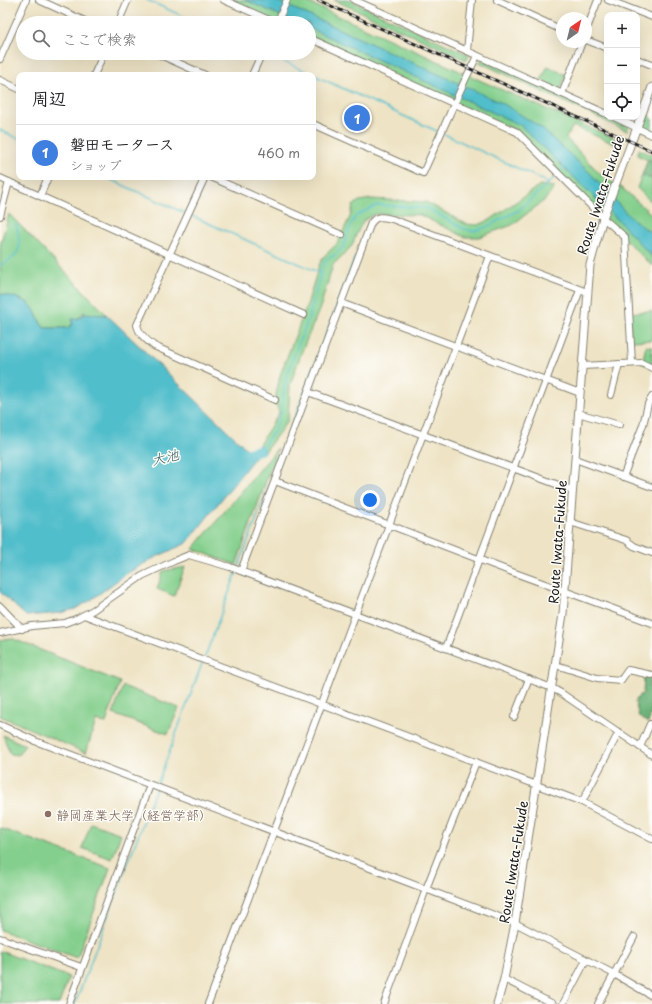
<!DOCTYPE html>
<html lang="ja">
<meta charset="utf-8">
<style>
body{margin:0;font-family:"Playpen Sans","Klee One",sans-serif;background:#f2f2f2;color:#202124}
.controls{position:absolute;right:12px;top:12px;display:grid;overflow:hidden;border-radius:8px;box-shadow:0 4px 16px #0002}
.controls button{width:36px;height:36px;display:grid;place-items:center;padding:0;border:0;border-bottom:1px solid #e0e0e0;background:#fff;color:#202124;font:20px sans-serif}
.compass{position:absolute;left:556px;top:12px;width:36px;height:36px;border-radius:50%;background:#fff;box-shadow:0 4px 16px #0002;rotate:35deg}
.you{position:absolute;left:370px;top:500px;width:14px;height:14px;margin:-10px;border:3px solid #fff;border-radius:50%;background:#1a73e8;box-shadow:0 0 0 6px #1a73e833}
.badge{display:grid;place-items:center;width:26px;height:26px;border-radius:50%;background:#1a73e8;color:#fff;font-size:13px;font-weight:700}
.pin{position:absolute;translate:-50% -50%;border:2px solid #fff;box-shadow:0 1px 4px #0006}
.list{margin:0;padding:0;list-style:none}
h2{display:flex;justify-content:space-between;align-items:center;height:52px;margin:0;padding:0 16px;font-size:17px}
h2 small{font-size:13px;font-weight:400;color:#757577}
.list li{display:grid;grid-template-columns:26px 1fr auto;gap:12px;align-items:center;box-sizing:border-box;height:56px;padding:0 16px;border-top:1px solid #e0e0e0}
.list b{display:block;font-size:15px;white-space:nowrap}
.list p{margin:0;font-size:13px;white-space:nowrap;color:#757577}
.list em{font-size:13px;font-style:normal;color:#757577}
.icon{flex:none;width:22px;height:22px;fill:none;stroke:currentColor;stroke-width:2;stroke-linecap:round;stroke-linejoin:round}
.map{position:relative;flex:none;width:652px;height:1004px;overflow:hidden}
.search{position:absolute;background:#fff;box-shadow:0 4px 16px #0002;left:16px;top:16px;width:300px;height:44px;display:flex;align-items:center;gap:10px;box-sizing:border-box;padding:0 14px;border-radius:22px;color:#757577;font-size:15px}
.panel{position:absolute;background:#fff;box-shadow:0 4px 16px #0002;left:16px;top:72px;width:300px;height:108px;border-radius:8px}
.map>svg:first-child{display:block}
.green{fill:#84cf8d;stroke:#507654}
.forest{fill:#6bb278;stroke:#44674a}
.water{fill:#51becb;stroke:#366d74}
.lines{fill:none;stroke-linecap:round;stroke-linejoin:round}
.stream{stroke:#51becb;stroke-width:1.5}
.river{stroke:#51becb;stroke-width:10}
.minor-casing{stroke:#858070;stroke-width:8}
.major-casing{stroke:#858070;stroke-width:9}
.minor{stroke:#fff;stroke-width:6}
.major{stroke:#fff;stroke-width:7}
.rail-casing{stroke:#1c1c1c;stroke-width:3}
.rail{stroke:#fdfcf7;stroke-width:1.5;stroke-dasharray:4.5;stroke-linecap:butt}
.education-dot{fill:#8d6e63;stroke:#fdfcf7;stroke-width:1.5}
.labels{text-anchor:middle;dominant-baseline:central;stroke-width:3;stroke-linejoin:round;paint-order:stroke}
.street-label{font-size:13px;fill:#1c1c1c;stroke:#fdfcf7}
.education-label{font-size:13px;fill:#785e54;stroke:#fdfcf7;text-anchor:start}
.water-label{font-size:14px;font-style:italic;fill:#315d62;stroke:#fdfcf7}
</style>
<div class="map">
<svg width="652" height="1004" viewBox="0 0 652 1004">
<rect width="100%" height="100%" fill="#fdfcf7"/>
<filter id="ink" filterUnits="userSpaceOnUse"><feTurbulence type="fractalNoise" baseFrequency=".025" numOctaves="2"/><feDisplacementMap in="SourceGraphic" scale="8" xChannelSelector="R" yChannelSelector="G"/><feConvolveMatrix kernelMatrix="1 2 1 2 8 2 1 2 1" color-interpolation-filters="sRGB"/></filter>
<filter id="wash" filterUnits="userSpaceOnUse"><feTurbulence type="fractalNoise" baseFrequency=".012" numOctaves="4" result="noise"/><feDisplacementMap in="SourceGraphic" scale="16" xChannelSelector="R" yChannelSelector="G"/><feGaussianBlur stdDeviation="0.9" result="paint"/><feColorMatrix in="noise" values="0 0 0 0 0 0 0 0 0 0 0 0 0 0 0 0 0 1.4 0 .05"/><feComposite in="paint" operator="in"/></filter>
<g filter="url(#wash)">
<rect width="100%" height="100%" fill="#eee3c4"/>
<g class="green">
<polygon points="224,0 303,0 486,83 621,141 619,146 573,126 566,138 605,179 621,187 652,215 652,266 515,130 309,38 309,23 276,23"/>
<polygon points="334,0 349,0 469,55 467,60"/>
<polygon points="483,59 607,116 607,117 610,117 629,126 627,131 479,62"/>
<polygon points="548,66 566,75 560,90 541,80"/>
<polygon points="648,115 652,118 652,134 642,130"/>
<polygon points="639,149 652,155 652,203 637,188 648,160 637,155"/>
<polygon points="540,185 555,187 545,200 512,225 479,237 465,237 420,215 375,214 363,221 356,235 352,246 333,265 320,308 302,351 290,385 288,420 264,453 258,446 279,413 275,400 280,375 307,305 319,265 324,256 337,244 350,217 353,206 359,201 371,199 426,202 466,224 478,225 490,220"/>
<path d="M9,214L107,315L84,314L85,311L68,328H44C39,322 37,314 33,308C25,298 12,297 0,294V246Z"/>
<polygon points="652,311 652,340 631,341 629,313"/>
<polygon points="646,346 652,347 652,368 642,363"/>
<polygon points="278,448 236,565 193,549"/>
<polygon points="185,567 174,596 157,589 163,571"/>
<polygon points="11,638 120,682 106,723 96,721 86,753 0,716 0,640"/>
<polygon points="123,686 179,708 168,734 113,714"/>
<polygon points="3,735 25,745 18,755 10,754"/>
<polygon points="91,823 121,834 112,859 82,848"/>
<polygon points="0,828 110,868 77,958 0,930"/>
<polygon points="0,951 69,977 59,1004 0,1004"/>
</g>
<g class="forest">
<polygon points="648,159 652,161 652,179 642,175"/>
<path d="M650,676L649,686L652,688C652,698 652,716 648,723L639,717L635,702L638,697L643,693L644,677Z"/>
</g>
<g class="water">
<polygon points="245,0 275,0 502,103 540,127 590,173 628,215 652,234 652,257 622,224 520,125 309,28 309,23 297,23"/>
<path d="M0,294C12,297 25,298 33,308C37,314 39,322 44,328H68L73,324L72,319H78L84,314L107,315L255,457L187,543L152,559L126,574L91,600L75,609L60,613L26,616L0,592Z"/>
</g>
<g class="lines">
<g class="stream">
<polyline points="147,0 198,23"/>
<polyline points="265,53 439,132"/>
<polyline points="0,130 19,139"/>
<polyline points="442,133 543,180 548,184"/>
<polyline points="560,172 565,166"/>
<polyline points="105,177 187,214"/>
<polyline points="190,215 320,273"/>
<path d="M0,265C4,263 8,261 11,259C24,250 19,237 16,224"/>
<polyline points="260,450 274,431 282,410 283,396 287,376 297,347 309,317 323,265 327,259 335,255 343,247 351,224 356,216 371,208 378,205 427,208 464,229 474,231 486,227 519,210 557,175"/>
<polyline points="238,568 355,257"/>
<polyline points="205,657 237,571"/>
<polyline points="157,785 203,661"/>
<polyline points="75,1004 156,788"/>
</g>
<polyline class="river" points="236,456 260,450"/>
</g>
</g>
<g filter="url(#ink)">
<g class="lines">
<defs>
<g id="minor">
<polyline points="39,0 89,23"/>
<polyline points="224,0 276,23"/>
<polyline points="354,0 607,114"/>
<polyline points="497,0 562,30"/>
<polyline points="608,0 652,17"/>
<polyline points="118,23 128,0"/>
<polyline points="277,23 287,0"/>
<polyline points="586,31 598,0"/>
<polyline points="309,38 517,132 603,218 625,237 632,363"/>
<polyline points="586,40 607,48"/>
<polyline points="467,51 472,0"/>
<polyline points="156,53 205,75"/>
<polyline points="0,59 26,0"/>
<polyline points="637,59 652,65"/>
<polyline points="94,75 104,53"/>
<polyline points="252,75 262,53"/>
<polyline points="0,80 19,89"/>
<polyline points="562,94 582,42"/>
<polyline points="614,117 652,135"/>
<polyline points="313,124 423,173 465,80 477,56"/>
<path d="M205,177L137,325C139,334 146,340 154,346L275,400"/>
<polyline points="211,177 342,235"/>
<polyline points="0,178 304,315"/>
<polyline points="40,196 48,177"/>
<polyline points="0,216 9,182"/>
<polyline points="341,303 580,393"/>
<polyline points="582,366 642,363 652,368"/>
<polyline points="308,392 572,490"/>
<polyline points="611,395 619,364"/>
<polyline points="578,413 619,425"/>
<polyline points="575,459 652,487"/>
<polyline points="623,477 643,425 648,404 652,397"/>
<polyline points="275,481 504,569 652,623"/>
<polyline points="570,522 626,540 634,546 652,553"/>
<path d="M241,571L371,223C377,215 383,217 392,219L587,292"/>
<polyline points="0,606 22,629"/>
<polyline points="84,615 582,802 652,839"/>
<polyline points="0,633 32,626 65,623 78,618 93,610 142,576 174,561 189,555 230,567 552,688 561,693 652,755"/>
<polyline points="446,648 580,290"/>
<polyline points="556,665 597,678 621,680 628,670 652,675"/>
<polyline points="514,717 529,679"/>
<polyline points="0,725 35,741 515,923 614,974 652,996"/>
<polyline points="640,747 650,724"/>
<polyline points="582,802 619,732"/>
<polyline points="0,938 81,967"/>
<polyline points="504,979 553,1004"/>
<polyline points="69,1004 150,785"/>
<polyline points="208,1004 274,831 490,256"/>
<polyline points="384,1004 426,889 476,762"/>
<polyline points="563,1004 586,960"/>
<polyline points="598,1004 634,937"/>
</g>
<polyline id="major" points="497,1004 504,979 515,923 563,614 590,265 603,218 652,87"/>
</defs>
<use href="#minor" class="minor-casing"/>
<use href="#major" class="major-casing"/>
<use href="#minor" class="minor"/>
<use href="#major" class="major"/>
<defs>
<polyline id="rail" points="318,0 652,151"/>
</defs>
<use href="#rail" class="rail-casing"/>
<use href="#rail" class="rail"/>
</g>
</g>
<circle class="education-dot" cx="48" cy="814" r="4"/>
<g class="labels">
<g class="street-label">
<text transform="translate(600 195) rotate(-72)">Route Iwata-Fukude</text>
<text transform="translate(557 542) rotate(-86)">Route Iwata-Fukude</text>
<text transform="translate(513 862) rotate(-81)">Route Iwata-Fukude</text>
</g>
<g class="education-label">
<text x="56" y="814">静岡産業大学（経営学部）</text>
</g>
<g class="water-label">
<text transform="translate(165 457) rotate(-13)">大池</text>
</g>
</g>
</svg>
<div class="controls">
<button>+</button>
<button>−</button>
<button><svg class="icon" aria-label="locate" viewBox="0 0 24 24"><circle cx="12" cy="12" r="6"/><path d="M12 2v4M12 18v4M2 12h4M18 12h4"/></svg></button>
</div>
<svg class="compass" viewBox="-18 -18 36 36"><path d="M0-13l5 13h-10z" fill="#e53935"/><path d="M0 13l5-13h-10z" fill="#757577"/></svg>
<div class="you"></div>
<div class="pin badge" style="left:357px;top:118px;background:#3f7fe0">1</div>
<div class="search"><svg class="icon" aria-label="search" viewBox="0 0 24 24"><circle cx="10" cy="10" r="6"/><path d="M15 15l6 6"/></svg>ここで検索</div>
<section class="panel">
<h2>周辺<small></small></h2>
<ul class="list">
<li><span class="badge" style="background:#3f7fe0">1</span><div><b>磐田モータース</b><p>ショップ</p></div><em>460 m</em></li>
</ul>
</section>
</div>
